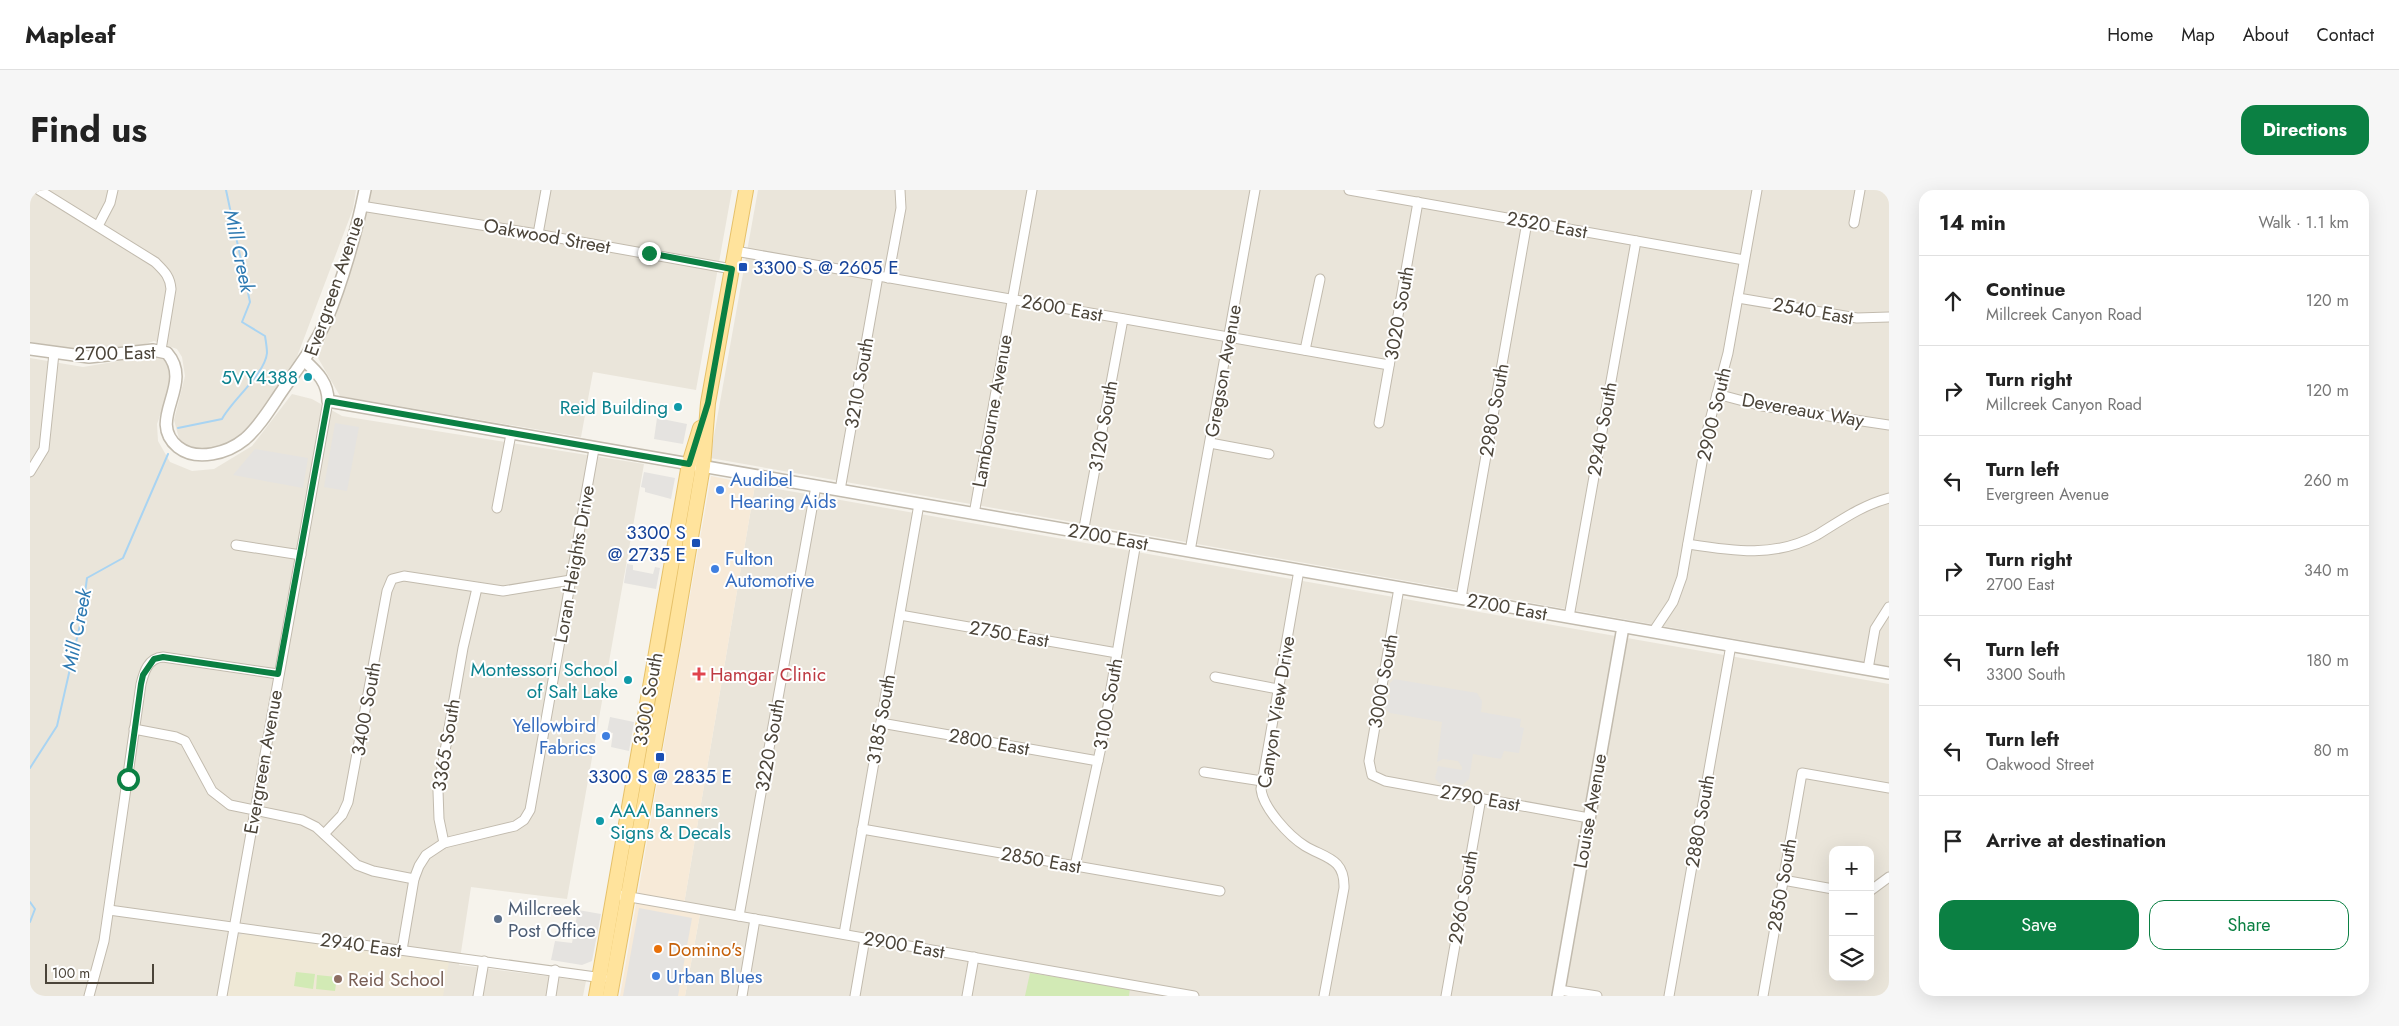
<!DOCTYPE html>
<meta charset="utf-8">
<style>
body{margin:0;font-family:Jost,sans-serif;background:#f6f6f6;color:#222}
.controls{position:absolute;right:15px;bottom:15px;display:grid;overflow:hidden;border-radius:10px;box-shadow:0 5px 20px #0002}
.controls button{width:45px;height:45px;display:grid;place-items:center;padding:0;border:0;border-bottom:1px solid #e0e0e0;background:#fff;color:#222;font:25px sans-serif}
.scale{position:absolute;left:15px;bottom:12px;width:109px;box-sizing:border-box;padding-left:5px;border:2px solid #4b4439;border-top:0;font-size:14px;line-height:18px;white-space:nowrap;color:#4b4439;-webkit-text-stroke:4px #fff;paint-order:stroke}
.stop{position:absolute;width:15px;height:15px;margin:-11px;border:4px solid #0b8043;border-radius:50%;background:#fff}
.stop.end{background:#0b8043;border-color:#fff;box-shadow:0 1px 5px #0008}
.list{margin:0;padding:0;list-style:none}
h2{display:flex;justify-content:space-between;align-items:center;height:65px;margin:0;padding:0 20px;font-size:21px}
h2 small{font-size:16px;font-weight:400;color:#767676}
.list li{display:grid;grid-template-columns:32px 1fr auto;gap:15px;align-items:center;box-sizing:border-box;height:90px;padding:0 20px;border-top:1px solid #e0e0e0}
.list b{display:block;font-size:19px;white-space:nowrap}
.list p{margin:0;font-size:16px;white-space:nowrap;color:#767676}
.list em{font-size:16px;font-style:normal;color:#767676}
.actions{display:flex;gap:10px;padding:15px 20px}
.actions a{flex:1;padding:11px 0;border:1px solid #0b8043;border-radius:15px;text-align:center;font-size:18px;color:#0b8043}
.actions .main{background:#0b8043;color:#fff}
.icon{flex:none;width:28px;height:28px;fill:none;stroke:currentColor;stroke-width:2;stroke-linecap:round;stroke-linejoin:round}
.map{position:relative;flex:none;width:1859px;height:806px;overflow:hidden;border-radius:15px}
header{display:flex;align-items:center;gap:30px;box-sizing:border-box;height:70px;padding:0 25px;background:#fff;border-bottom:1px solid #e0e0e0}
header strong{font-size:24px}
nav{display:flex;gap:28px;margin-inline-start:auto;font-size:18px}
.intro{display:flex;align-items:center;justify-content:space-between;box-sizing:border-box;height:120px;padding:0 30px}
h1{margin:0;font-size:35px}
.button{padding:12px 22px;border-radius:15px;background:#0b8043;color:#fff;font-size:18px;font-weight:700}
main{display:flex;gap:30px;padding:0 30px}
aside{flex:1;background:#fff;border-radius:15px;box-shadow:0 5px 20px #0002}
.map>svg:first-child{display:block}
.residential{fill:#eae5da;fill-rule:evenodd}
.commercial{fill:#f7ead8}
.education{fill:#efe8d6}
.green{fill:#d2eab5}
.parking{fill:#e5e3e0}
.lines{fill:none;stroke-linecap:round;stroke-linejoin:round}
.stream{stroke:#a9d4f2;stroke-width:2}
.minor-casing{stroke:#c2bbae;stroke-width:11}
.tertiary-casing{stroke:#c2bbae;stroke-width:14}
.primary-casing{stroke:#e6c16a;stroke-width:16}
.minor{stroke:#fff;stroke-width:9}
.tertiary{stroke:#fff;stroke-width:11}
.primary{stroke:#ffe39c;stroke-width:14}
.route{stroke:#0b8043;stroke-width:6}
.transit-dot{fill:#1a4fb4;stroke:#fff;stroke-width:2}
.culture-dot{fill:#0f9aa8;stroke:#fff;stroke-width:2}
.shop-dot{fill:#3f7fe0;stroke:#fff;stroke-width:2}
.health-dot{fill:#e0444e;stroke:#fff;stroke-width:2}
.service-dot{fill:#5c6f8a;stroke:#fff;stroke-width:2}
.food-dot{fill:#e8710a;stroke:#fff;stroke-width:2}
.education-dot{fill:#8d6e63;stroke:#fff;stroke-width:2}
.labels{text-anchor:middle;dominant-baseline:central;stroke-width:4;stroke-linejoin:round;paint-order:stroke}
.street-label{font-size:19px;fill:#4b4439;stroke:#fff}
.transit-label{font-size:19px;fill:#164399;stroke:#fff;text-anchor:start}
.culture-label{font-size:19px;fill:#0d838f;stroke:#fff;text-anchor:end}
.shop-label{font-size:19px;fill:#366cbe;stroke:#fff;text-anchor:start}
.health-label{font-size:19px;fill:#be3a42;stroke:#fff;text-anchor:start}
.service-label{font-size:19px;fill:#4e5e75;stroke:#fff;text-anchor:start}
.food-label{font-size:19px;fill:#c56008;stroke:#fff;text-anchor:start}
.education-label{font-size:19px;fill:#785e54;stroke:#fff;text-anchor:start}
.water-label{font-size:20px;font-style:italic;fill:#2e7ab2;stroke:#fff}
</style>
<header>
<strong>Mapleaf</strong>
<nav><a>Home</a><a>Map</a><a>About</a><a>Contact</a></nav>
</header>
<div class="intro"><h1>Find us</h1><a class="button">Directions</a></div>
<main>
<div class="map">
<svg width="1859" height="806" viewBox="0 0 1859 806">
<rect width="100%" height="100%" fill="#f6f3ec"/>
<g class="residential">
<polygon points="0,0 326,0 323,19 262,180 224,231 206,250 189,259 167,260 151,256 144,230 155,186 152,167 147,159 124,151 100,159 59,161 0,152"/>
<polygon points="341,0 702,0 666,200 563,182 551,247 310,206 288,168 312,105"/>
<polygon points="728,0 1859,0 1859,476 680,268"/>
<polygon points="125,165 138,172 140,188 135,212 127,234 128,251 140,272 162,281 184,279 222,256 262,204 282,209 312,226 614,274 537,709 441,697 429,775 556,791 553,806 0,806 0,168 53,177"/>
<path d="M725,295L1859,494V803L1856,806H655L670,724L653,720ZM1803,660H1840V787H1803Z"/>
</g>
<polygon class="commercial" points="681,286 725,295 653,720 670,724 655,806 590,806"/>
<polygon class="education" points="213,744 419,772 413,806 197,806 208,748"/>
<g class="green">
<polygon points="266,782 285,784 283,799 264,796"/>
<polygon points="1000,783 1100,798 1099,806 995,806"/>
<polygon points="287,785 307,787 305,801 286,799"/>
</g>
<g class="parking">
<polygon points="627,228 657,234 653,254 624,249"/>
<polygon points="305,233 329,237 317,301 294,297"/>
<polygon points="225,259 278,268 273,298 203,285"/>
<polygon points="614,282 645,288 641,309 615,302 615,298 611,297"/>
<polygon points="597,374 603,375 603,380 623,384 625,377 630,378 626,399 594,393"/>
<polygon points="1364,489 1447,503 1452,511 1451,522 1491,529 1490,537 1494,538 1489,563 1474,561 1471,569 1443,564 1439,589 1432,595 1417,592 1415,595 1409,593 1405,588 1408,576 1432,580 1432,577 1428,571 1413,569 1407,572 1412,532 1360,523 1355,518 1357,510 1360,509 1360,493"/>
<polygon points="580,527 604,532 599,561 581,557 583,543 577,542"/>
<polygon points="609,718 662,728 648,806 593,806"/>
<polygon points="548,720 571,724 562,771 552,775 521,770 525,751 542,753"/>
</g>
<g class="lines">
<g class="stream">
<path d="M148,238L192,229C202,210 235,184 237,163C237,158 236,152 235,146L212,132L220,112L196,0"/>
<polyline points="0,578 27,536 52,426 57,388 93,368 138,264"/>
<polyline points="0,712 5,719 0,732"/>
</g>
<defs>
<g id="minor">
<path d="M9,0L125,72C134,81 140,86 141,99L131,160"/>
<polyline points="1319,0 1714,70"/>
<polyline points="331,16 501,43 702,79"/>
<polyline points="1824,33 1830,0"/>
<polyline points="68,36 80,13 83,0"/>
<polyline points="508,44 516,0"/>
<polyline points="705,61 1359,175"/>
<polyline points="858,88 871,18 870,0"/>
<polyline points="1708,108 1827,128 1859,127"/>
<polyline points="1275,160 1290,89"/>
<polyline points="1687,204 1732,216 1859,235"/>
<polyline points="1349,233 1388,12"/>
<polyline points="1180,253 1239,264"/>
<polyline points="0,282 14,259 24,163"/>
<polyline points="810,300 848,86"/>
<polyline points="467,318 481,244"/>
<polyline points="944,324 1002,0"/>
<polyline points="1053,343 1093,129"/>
<path d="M1658,354C1703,361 1745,368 1787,345C1810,331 1832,315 1859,308"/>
<polyline points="206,355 271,365"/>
<polyline points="1160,361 1225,0"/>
<path d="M1269,380L1231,599C1233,618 1259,646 1275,656C1295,668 1315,668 1314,698L1294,806"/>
<polyline points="1369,398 1339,571 1342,585 1355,591 1559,628"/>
<polyline points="1431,408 1497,32"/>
<polyline points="870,425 1087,463"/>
<polyline points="1539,427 1606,51"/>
<polyline points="1623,442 1643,412 1652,387 1678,238 1698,163 1727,0"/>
<polyline points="1838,479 1845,439 1859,417"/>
<polyline points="1185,487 1248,499"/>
<polyline points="851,533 1068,571"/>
<polyline points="104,539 146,547 155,551 182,601 200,615 272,630 286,637 327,675 343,681 384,689"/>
<polyline points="1174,582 1232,591"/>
<polyline points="832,639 1190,701"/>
<polyline points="294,644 312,625 318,612 357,401 362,389 374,386 473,401 541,390"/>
<polyline points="414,653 409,629 408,601 433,458 447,398"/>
<polyline points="1045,676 1071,557 1106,352"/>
<polyline points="1753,690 1803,699"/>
<polyline points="1840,701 1859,687"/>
<polyline points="583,704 1164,806"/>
<polyline points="79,720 573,788"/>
<polyline points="709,726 786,296"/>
<polyline points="814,744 889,314"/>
<polyline points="372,760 384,689 389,676 396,665 414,653 485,636 494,630 500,620 564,259"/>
<polyline points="1529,800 1567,806"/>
<path d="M59,806L74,751L111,494C114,482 118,468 133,467L248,484"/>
<polyline points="192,806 298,211"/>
<polyline points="448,806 454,771"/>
<polyline points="521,806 525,780"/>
<polyline points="712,806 725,729"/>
<polyline points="825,806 835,748"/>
<polyline points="937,806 944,767"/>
<polyline points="1416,806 1451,608"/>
<polyline points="1639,806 1701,455"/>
<polyline points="1733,806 1772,583 1859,598"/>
</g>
<g id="tertiary">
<path d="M0,159L59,167L123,160L137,163C165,195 115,230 148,257C167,272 198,263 215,249C230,236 241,217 252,201C269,176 283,159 296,131C312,93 327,40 335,0"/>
<path d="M275,171C288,183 298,193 298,211L1859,483"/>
<polyline points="1528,806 1593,437"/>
</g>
<g id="primary">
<polyline points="566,806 659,274 670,238"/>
<polyline points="580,806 643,454 673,276 678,213 716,0"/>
</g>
</defs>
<use href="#minor" class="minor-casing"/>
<use href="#tertiary" class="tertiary-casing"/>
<use href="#primary" class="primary-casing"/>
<use href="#minor" class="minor"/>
<use href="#tertiary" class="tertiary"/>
<use href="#primary" class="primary"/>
</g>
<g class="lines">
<polyline class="route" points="98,589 111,494 113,485 124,469 133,467 248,484 298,211 659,274 678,213 702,79 619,63"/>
</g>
<g class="transit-dot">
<rect x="708" y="72" width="10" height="10" rx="2.5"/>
<rect x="661" y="348" width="10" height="10" rx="2.5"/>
<rect x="625" y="562" width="10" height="10" rx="2.5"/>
</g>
<g class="culture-dot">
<circle cx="278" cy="187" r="5"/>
<circle cx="648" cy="217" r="5"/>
<circle cx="598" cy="490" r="5"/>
<circle cx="570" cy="631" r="5"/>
</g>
<g class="shop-dot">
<circle cx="690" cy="300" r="5"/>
<circle cx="685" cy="379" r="5"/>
<circle cx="576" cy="546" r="5"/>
<circle cx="626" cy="786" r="5"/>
</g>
<path class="health-dot" d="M666.5 476.5h5v5h5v5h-5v5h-5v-5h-5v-5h5z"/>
<circle class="service-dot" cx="468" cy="729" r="5"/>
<circle class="food-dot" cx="628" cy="759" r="5"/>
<circle class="education-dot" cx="308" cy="789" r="5"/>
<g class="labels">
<g class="street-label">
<text transform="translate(1517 35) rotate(10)">2520 East</text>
<text transform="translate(517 46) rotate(10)">Oakwood Street</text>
<text transform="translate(304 96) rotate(-71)">Evergreen Avenue</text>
<text transform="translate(1032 118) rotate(10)">2600 East</text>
<text transform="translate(1783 121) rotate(10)">2540 East</text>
<text transform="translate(1369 123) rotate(-80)">3020 South</text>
<text transform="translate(85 163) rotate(-1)">2700 East</text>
<text transform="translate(1193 181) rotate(-80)">Gregson Avenue</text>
<text transform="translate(829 193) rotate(-80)">3210 South</text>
<text transform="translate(1464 220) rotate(-80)">2980 South</text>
<text transform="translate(1773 220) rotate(10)">Devereaux Way</text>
<text transform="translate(962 221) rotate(-80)">Lambourne Avenue</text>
<text transform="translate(1684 224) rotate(-77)">2900 South</text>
<text transform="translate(1073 236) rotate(-80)">3120 South</text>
<text transform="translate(1572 239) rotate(-80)">2940 South</text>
<text transform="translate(1078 347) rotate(10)">2700 East</text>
<text transform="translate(544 374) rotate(-80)">Loran Heights Drive</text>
<text transform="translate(1477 417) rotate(10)">2700 East</text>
<text transform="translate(979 444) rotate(10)">2750 East</text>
<text transform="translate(1353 491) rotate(-80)">3000 South</text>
<text transform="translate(618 509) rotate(-80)">3300 South</text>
<text transform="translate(1078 514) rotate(-80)">3100 South</text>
<text transform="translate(336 519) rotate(-80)">3400 South</text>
<text transform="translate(1246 522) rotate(-81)">Canyon View Drive</text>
<text transform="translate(851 529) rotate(-80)">3185 South</text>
<text transform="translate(959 552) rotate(10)">2800 East</text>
<text transform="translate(416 555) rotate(-81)">3365 South</text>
<text transform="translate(740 555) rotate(-80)">3220 South</text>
<text transform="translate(233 572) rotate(-80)">Evergreen Avenue</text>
<text transform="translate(1450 608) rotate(10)">2790 East</text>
<text transform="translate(1560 621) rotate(-80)">Louise Avenue</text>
<text transform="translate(1670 631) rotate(-80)">2880 South</text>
<text transform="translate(1011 670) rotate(10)">2850 East</text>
<text transform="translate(1752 695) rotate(-80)">2850 South</text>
<text transform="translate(1433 707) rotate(-80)">2960 South</text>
<text transform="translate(331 755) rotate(8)">2940 East</text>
<text transform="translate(874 755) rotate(10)">2900 East</text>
</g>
<g class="transit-label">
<text x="723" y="77">3300 S @ 2605 E</text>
<text x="656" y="342" text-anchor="end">3300 S<tspan x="656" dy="22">@ 2735 E</tspan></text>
<text x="630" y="586" text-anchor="middle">3300 S @ 2835 E</text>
</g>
<g class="culture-label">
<text x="268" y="187">5VY4388</text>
<text x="638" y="217">Reid Building</text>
<text x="588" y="479">Montessori School<tspan x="588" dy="22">of Salt Lake</tspan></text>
<text x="580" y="620" text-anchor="start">AAA Banners<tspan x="580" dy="22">Signs &amp; Decals</tspan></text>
</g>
<g class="shop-label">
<text x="700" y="289">Audibel<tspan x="700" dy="22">Hearing Aids</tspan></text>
<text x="695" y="368">Fulton<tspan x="695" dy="22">Automotive</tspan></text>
<text x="566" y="535" text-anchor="end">Yellowbird<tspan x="566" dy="22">Fabrics</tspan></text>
<text x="636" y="786">Urban Blues</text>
</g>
<g class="health-label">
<text x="680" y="484">Hamgar Clinic</text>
</g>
<g class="service-label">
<text x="478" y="718">Millcreek<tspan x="478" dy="22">Post Office</tspan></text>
</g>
<g class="food-label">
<text x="638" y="759">Domino's</text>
</g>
<g class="education-label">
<text x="318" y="789">Reid School</text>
</g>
<g class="water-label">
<text transform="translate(209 61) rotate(78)">Mill Creek</text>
<text transform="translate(47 440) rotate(-79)">Mill Creek</text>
</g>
</g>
</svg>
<div class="controls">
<button>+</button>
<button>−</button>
<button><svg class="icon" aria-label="layers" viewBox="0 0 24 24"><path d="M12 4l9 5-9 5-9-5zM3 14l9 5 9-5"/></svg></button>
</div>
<div class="scale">100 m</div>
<div class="stop" style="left:98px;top:589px"></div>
<div class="stop end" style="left:619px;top:63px"></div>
</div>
<aside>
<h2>14 min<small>Walk · 1.1 km</small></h2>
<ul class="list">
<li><svg class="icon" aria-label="ahead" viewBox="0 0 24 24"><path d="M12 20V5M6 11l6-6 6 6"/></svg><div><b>Continue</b><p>Millcreek Canyon Road</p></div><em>120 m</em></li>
<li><svg class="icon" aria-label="right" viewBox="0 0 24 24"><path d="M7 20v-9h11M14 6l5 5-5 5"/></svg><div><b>Turn right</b><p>Millcreek Canyon Road</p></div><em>120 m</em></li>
<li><svg class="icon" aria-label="left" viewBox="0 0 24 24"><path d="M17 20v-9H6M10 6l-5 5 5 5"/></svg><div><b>Turn left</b><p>Evergreen Avenue</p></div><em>260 m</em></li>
<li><svg class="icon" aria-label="right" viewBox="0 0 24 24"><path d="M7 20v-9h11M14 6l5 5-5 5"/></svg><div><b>Turn right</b><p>2700 East</p></div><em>340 m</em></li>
<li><svg class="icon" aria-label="left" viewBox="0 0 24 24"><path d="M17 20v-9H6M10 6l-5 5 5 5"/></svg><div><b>Turn left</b><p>3300 South</p></div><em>180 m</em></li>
<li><svg class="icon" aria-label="left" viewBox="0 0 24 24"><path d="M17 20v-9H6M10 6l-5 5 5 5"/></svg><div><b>Turn left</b><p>Oakwood Street</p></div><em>80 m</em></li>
<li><svg class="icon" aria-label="arrive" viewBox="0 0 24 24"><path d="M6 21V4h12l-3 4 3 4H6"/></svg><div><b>Arrive at destination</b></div></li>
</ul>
<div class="actions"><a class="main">Save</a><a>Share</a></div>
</aside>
</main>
